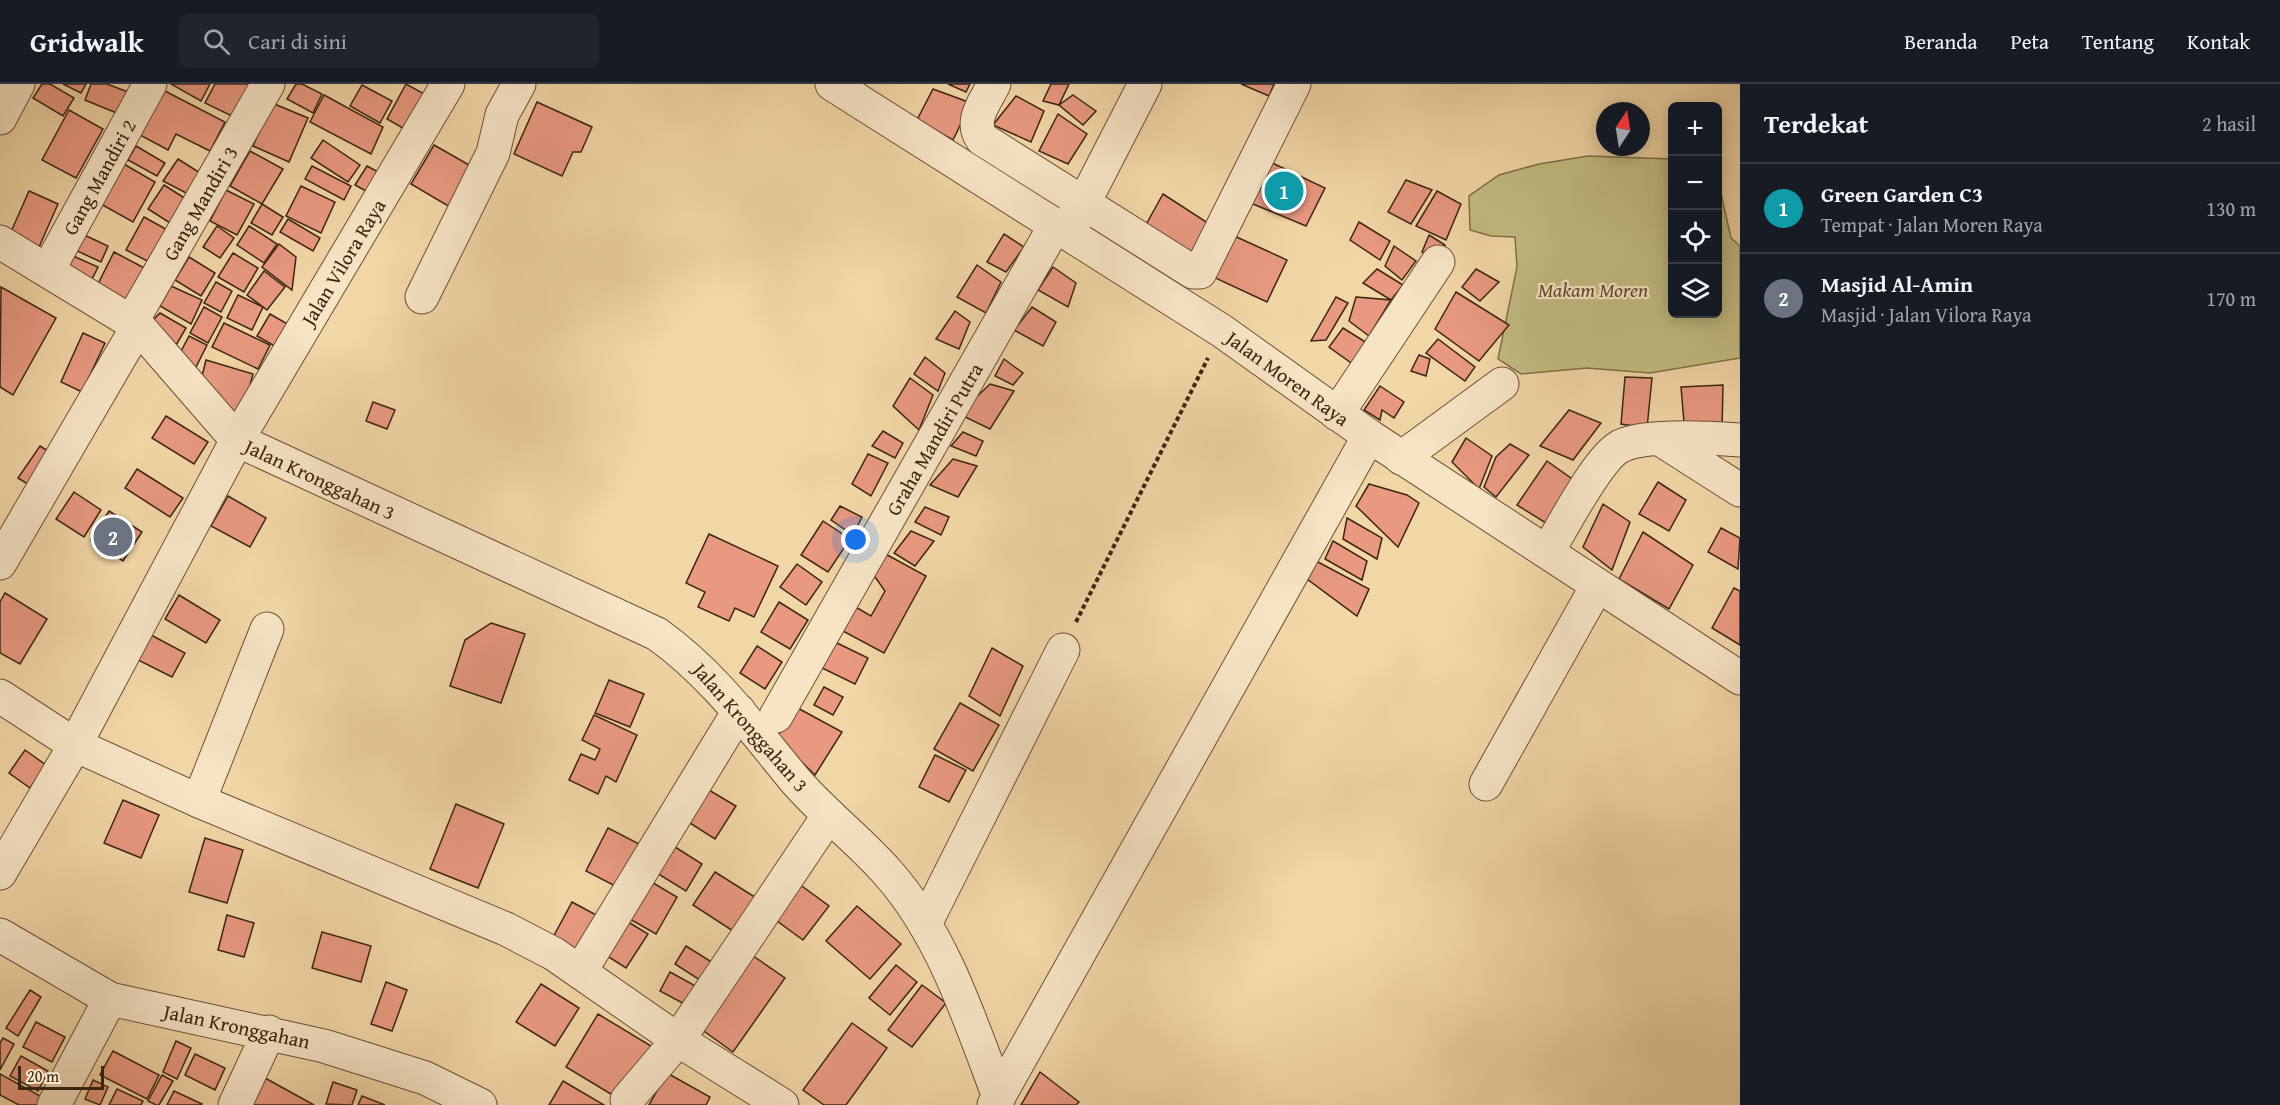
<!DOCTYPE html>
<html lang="id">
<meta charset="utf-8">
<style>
body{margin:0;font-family:"Gentium Book Plus",serif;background:#20242c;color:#f1f3f6}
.controls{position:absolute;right:18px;top:18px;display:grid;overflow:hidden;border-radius:9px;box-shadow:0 3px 15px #0003}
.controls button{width:54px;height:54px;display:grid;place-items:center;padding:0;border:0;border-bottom:2px solid #363941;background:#171b24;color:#f1f3f6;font:30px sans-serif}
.compass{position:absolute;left:1596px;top:18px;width:54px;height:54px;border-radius:50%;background:#171b24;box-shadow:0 3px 15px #0003;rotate:12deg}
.scale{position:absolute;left:18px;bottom:15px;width:86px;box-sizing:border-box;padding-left:6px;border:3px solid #3d2611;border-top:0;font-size:16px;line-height:21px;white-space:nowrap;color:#3d2611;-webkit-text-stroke:4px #f6e4c5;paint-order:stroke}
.you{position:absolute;left:856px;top:456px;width:21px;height:21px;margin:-15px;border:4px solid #fff;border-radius:50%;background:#1a73e8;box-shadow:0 0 0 9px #1a73e833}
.badge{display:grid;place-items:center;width:39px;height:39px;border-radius:50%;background:#7c3aed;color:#fff;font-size:20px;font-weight:700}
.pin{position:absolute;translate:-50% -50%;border:3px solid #fff;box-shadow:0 2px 6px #0006}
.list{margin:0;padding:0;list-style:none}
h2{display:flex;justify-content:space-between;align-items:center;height:78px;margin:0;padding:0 24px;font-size:26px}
h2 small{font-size:20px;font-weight:400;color:#9ea1a6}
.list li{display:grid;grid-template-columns:39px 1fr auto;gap:18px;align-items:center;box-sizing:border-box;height:90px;padding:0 24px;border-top:2px solid #363941}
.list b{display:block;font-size:22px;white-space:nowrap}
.list p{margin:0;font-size:20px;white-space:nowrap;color:#9ea1a6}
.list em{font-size:20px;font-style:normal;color:#9ea1a6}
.icon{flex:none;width:33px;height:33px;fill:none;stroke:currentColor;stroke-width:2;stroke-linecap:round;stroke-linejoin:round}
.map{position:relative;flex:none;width:1740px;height:1021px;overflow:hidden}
header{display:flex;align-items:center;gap:36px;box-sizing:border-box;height:84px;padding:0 30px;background:#171b24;border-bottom:2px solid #363941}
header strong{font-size:28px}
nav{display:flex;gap:33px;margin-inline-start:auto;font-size:21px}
.search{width:420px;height:54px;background:#20242c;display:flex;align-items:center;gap:15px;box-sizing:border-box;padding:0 21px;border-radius:9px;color:#9ea1a6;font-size:22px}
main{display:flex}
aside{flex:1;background:#171b24}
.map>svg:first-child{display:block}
.green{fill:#c2bc81;stroke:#807149;stroke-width:1.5}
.building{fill:#e89980;stroke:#3d2611;stroke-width:1.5}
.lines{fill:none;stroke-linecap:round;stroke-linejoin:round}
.minor-casing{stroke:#6a5236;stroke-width:35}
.path{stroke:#3d2611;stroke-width:4;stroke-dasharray:4.5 3;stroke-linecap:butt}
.minor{stroke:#f6e4c5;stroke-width:33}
.labels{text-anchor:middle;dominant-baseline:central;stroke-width:4.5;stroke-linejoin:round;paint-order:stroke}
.street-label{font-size:20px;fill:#3d2611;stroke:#f6e4c5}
.park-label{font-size:20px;font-style:italic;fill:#5e4c2d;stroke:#f6e4c5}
</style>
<header>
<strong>Gridwalk</strong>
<div class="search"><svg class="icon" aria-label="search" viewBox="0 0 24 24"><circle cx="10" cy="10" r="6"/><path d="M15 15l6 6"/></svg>Cari di sini</div>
<nav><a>Beranda</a><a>Peta</a><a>Tentang</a><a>Kontak</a></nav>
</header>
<main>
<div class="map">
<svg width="1740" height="1021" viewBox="0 0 1740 1021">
<rect width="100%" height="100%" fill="#f1d6a6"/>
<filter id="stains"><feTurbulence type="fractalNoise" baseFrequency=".00333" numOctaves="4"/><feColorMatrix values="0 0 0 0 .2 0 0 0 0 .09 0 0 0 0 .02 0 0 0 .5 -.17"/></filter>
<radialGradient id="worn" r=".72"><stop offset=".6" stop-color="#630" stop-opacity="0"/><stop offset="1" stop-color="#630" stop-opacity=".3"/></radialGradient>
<polygon class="green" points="1588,72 1672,75 1672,230 1718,230 1718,96 1731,154 1740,162 1740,274 1650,289 1587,284 1521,290 1498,275 1517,183 1515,153 1491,152 1470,146 1469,112 1499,91 1539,80"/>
<g class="building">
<polygon points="42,0 50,0 74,14 63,32 33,14"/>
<polygon points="63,0 86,0 81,9"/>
<polygon points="91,0 107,0 128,8 119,30 85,16"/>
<polygon points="171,0 210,0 201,17"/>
<polygon points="215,0 253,0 244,38 205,19"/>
<polygon points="296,0 302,0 322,10 313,29 287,15"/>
<polygon points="406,0 428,12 408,47 387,35"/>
<polygon points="948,0 970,0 966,8"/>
<polygon points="1051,0 1069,0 1059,21 1043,17"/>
<polygon points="1241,0 1274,0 1269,12"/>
<polygon points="362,1 392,17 380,39 350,22"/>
<polygon points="933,5 971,19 953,56 917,36"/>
<polygon points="163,6 225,38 210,67 176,50 168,66 140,51"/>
<polygon points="324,11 383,43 371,70 310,38"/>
<polygon points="1073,11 1096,27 1083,41 1059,21"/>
<polygon points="1016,12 1044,27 1031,58 993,41"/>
<polygon points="537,18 592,43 581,68 573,68 562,92 514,70"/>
<polygon points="272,19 308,34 289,78 253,62"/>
<polygon points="69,26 103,45 76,94 42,76"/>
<polygon points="1058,30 1087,50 1068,80 1039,67"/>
<polygon points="323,56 360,81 348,98 311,74"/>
<polygon points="434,61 478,86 455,126 411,100"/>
<polygon points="136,62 165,79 157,92 128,76"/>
<polygon points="250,67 283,85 262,120 230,102"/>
<polygon points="1262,74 1325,104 1306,142 1241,115"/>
<polygon points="178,75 205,92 192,112 163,97"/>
<polygon points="122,79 155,98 133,138 99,119"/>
<polygon points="312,82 351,102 344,116 305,95"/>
<polygon points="367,82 384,91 373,111 355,101"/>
<polygon points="1406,96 1432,106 1411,140 1388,128"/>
<polygon points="164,101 194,120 178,144 148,125"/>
<polygon points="301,102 335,118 321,149 286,132"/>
<polygon points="226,106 254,120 237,151 210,137"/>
<polygon points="29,107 58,120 39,163 10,150"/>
<polygon points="1437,107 1461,120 1446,156 1416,142"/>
<polygon points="1163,110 1211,141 1191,180 1143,146"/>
<polygon points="262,120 283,133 272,151 251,139"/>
<polygon points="144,133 173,149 155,181 126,166"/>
<polygon points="288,135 320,154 313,167 280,148"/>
<polygon points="1359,138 1390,157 1380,176 1350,156"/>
<polygon points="217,142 234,154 220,174 203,163"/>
<polygon points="249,142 277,160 264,179 237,161"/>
<polygon points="80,149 108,162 101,178 73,165"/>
<polygon points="1004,150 1024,163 1006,188 987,178"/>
<polygon points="1230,150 1287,176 1267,218 1211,192"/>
<polygon points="1429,151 1445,161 1437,173 1422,168"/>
<polygon points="279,160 296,173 292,206 262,183"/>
<polygon points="1394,162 1416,177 1402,196 1385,182"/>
<polygon points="114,168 152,188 133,225 95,206"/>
<polygon points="233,169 258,184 244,208 218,193"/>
<polygon points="71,171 98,183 89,201 63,189"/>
<polygon points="189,173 215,189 201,212 175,196"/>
<polygon points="977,181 1001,198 986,229 957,213"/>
<polygon points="1053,183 1076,199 1068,223 1038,206"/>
<polygon points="1377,185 1403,201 1391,216 1363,199"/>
<polygon points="1476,185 1499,198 1480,217 1462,203"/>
<polygon points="264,187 285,203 267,226 247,211"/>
<polygon points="216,198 232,207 221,228 204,219"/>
<polygon points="171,202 202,216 191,240 160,222"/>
<polygon points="1,203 56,234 13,311 0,303"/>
<polygon points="1456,208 1509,241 1479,277 1435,245"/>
<polygon points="238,211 263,223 252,246 227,234"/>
<polygon points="1336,213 1348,219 1326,256 1311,257"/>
<polygon points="1356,213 1391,216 1369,252 1349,237"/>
<polygon points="204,223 222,233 208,259 190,249"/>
<polygon points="1032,223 1056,238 1043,262 1014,246"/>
<polygon points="955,227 970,238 959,265 936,255"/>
<polygon points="160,229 186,244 172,268 146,243"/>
<polygon points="270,230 291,242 278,264 257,252"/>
<polygon points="224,239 270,261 258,285 212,263"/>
<polygon points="1343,244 1375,264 1361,286 1329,263"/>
<polygon points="83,249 105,259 82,308 61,298"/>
<polygon points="189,252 207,261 194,287 178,273"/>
<polygon points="1438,255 1475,283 1465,297 1426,269"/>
<polygon points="1419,271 1430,275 1426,292 1411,287"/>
<polygon points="925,273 945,289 938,307 914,290"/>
<polygon points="1004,275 1023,289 1013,301 995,292"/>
<polygon points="206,276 253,290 241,335 199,304"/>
<polygon points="1625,293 1652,294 1647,344 1621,340"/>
<polygon points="910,294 933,311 919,346 893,322"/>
<polygon points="990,300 1014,307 990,345 959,330"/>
<polygon points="1723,301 1722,346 1685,350 1681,303"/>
<polygon points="1380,302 1404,318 1394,334 1382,326 1380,336 1364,326"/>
<polygon points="373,318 395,326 387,345 366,337"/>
<polygon points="1569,326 1601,339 1573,376 1540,362"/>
<polygon points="166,332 208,358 194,380 152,354"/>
<polygon points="883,347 903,359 895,374 872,362"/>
<polygon points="963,348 983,357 976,372 951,362"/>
<polygon points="1466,354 1492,372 1479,405 1452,378"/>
<polygon points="1510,360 1529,371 1496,413 1484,403 1496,373"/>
<polygon points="40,362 59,374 37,406 18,394"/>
<polygon points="868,370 888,379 871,412 852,400"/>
<polygon points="953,375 977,382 958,413 930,401"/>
<polygon points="1547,377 1575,397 1549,441 1517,421"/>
<polygon points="137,385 183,414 170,433 125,404"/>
<polygon points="1658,398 1686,416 1669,447 1639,430"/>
<polygon points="1369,400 1407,411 1419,419 1398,463 1356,422"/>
<polygon points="74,408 101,426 84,453 56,435"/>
<polygon points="228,412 266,434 250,463 211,442"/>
<polygon points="1603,420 1630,438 1612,486 1583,463"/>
<polygon points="840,422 862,433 853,451 831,436"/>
<polygon points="925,423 949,433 941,451 915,438"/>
<polygon points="109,427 142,448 123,477 91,456"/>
<polygon points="1347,434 1382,454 1377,475 1343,455"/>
<polygon points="823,437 850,455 828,488 801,471"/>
<polygon points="1721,444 1740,454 1738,485 1708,468"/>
<polygon points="911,447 934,457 915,482 894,469"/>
<polygon points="1643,448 1693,481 1669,525 1619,495"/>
<polygon points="709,450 778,482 754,533 735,524 729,537 698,523 705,508 686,499"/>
<polygon points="1333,457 1367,477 1362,496 1325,475"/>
<polygon points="880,467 926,492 884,569 841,546 854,522 871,532 885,507 870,486"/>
<polygon points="1316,477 1369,505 1357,532 1307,495"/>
<polygon points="797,480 822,498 806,521 780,503"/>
<polygon points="1734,504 1740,507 1740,561 1712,544"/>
<polygon points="5,509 47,535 20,580 0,569 0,518"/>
<polygon points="179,511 220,536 206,559 165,535"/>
<polygon points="779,518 808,536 790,565 761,548"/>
<polygon points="491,539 525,550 501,619 450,602 465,556"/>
<polygon points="151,551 185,569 172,593 138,576"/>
<polygon points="835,558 868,574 855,600 822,584"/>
<polygon points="757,562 782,578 765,605 740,589"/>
<polygon points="992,564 1023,582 1000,632 969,612"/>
<polygon points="609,596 644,610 630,643 595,629"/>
<polygon points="824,603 843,613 833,631 814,621"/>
<polygon points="960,619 999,641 973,687 934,665"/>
<polygon points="794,622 842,648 815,691 777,654"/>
<polygon points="594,631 637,651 616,698 606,692 598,710 569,696 581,670 595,676 600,665 582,656"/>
<polygon points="25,666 46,681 30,704 9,689"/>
<polygon points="935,671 966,686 949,718 919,703"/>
<polygon points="702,702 736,722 715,755 682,734"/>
<polygon points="123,716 159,731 141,774 104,759"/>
<polygon points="456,720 504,740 478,804 430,785"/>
<polygon points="608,744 643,762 621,805 586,787"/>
<polygon points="205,754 243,766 227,819 189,808"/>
<polygon points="664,756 702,780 686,807 647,783"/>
<polygon points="715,788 758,815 736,849 693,821"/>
<polygon points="643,793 677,813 656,850 621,830"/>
<polygon points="799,800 829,822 803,856 773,834"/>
<polygon points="572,818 600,833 578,874 550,859"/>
<polygon points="857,822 901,860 870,895 826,857"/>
<polygon points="227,831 254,839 244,873 218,866"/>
<polygon points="625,836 648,850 626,884 604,870"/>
<polygon points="322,848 371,862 361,898 312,884"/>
<polygon points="686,862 718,882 706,900 675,880"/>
<polygon points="746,867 785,894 733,968 694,940"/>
<polygon points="896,881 917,898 890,931 869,914"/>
<polygon points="670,888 701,905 690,923 660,907"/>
<polygon points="386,898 407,906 392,947 371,940"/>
<polygon points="541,900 579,924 555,962 516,938"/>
<polygon points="922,901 946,919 912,963 888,946"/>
<polygon points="30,906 41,913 18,952 6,944"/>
<polygon points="598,930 651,962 619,1015 566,983"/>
<polygon points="36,938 65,953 52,978 23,963"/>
<polygon points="852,939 887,964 846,1021 824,1021 803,1006"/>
<polygon points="3,954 14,960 0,986 0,959"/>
<polygon points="176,957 191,964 177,995 163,988"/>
<polygon points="113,967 159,991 147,1015 100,991"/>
<polygon points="195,970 225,984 215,1006 185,991"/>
<polygon points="21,972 48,987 38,1007 10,992"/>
<polygon points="1040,988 1079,1018 1076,1021 1021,1021"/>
<polygon points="667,989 710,1013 706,1021 649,1021"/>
<polygon points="0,990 42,1013 38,1021 19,1021 0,1011"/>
<polygon points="162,991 173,997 159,1021 156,1021 148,1017"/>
<polygon points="265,994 314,1021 249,1021"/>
<polygon points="93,996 108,1003 100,1021 85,1015"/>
<polygon points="563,997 604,1021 549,1021"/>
<polygon points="333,998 357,1006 352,1021 326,1020"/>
<polygon points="117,1005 143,1017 141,1021 109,1021"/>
<polygon points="174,1007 202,1020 201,1021 167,1021"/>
<polygon points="362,1012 385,1021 358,1021"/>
</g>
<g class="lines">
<defs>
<g id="minor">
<polyline points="832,0 1222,247 1369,352 1740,594"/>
<path d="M994,0C985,18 969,37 982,55L1193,188H1200L1294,0"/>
<polyline points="0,34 18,0"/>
<polyline points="1073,140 1145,0"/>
<path d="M0,158L138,242L237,356L657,550C713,590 751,643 794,695C823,729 859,756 888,789C943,851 970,936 999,1013"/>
<polyline points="48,186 150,0"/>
<polyline points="422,213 493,69 502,31 519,0"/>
<polyline points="132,237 268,0"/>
<polyline points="1337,330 1438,178"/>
<polyline points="1660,355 1740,406"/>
<polyline points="1401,374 1502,300"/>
<path d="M1548,467C1562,444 1599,372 1621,362C1644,350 1713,354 1740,356"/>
<polyline points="0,479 138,242"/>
<polyline points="0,612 75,661 199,717 506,845 554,870 678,956 782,1021"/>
<polyline points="776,632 1056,140"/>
<polyline points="1486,700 1597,502"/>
<polyline points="199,717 267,545"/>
<polyline points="0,789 75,661 237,356 448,0"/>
<polyline points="925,840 1063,566"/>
<polyline points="0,851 110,915 324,962 425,994 480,1021"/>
<polyline points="580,888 739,627"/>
<polyline points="627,1016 678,956 829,731"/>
<polyline points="54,1021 110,915"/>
<polyline points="235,1021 269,948"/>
<polyline points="994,1021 1369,352"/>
</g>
</defs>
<use href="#minor" class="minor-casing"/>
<polyline class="path" points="1076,538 1208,274"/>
<use href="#minor" class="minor"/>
</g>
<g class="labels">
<g class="street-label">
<text transform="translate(99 93) rotate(-61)">Gang Mandiri 2</text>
<text transform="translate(200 119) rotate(-60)">Gang Mandiri 3</text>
<text transform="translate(343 178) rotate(-59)">Jalan Vilora Raya</text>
<text transform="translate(1288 294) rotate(36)">Jalan Moren Raya</text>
<text transform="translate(934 355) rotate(-60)">Graha Mandiri Putra</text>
<text transform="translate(320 395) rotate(25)">Jalan Kronggahan 3</text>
<text transform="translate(751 643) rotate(49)">Jalan Kronggahan 3</text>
<text transform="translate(237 942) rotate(12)">Jalan Kronggahan</text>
</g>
<g class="park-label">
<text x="1593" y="205">Makam Moren</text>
</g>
</g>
<rect width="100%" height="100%" filter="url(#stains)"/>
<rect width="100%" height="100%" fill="url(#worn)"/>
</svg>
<div class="controls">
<button>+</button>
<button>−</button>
<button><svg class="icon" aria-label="locate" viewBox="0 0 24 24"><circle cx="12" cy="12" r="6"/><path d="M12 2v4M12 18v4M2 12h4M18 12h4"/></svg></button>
<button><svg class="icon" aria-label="layers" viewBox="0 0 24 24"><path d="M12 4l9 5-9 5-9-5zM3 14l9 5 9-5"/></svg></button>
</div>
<svg class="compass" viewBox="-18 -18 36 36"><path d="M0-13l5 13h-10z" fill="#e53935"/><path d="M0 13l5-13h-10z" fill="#9ea1a6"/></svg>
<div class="scale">20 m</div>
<div class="you"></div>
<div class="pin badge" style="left:1284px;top:107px;background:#0f9aa8">1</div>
<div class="pin badge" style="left:113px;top:453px;background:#6b7280">2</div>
</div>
<aside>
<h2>Terdekat<small>2 hasil</small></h2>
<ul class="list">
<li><span class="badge" style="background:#0f9aa8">1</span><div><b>Green Garden C3</b><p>Tempat · Jalan Moren Raya</p></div><em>130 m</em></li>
<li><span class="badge" style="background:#6b7280">2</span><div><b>Masjid Al-Amin</b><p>Masjid · Jalan Vilora Raya</p></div><em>170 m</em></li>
</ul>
</aside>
</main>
